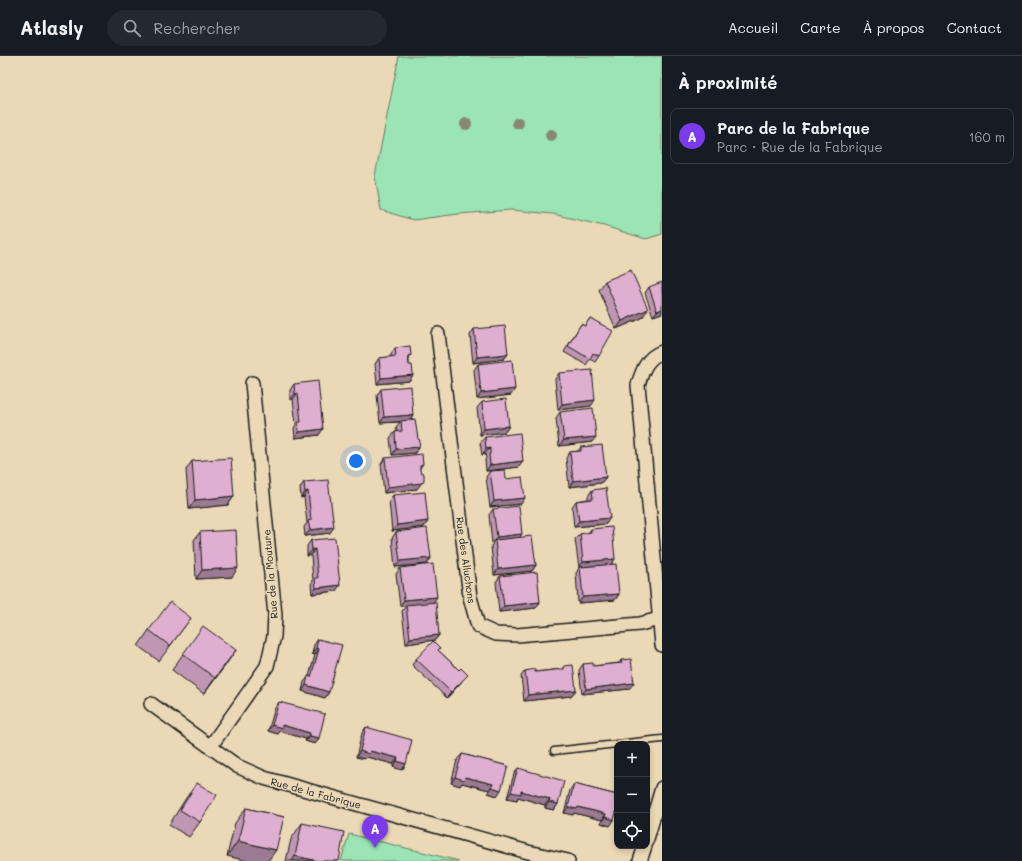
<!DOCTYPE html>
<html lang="fr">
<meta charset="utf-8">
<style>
body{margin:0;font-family:Mali,sans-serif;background:#242831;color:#f1f3f6}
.controls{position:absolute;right:12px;bottom:12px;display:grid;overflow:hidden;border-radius:8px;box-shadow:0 2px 6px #0003}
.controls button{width:36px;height:36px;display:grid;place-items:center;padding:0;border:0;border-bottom:1px solid #363941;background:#171b24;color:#f1f3f6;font:20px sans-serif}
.you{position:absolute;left:356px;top:405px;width:14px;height:14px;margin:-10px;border:3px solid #fff;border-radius:50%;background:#1a73e8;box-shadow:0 0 0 6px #1a73e833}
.badge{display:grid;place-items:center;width:26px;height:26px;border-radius:50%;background:#7c3aed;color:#fff;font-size:13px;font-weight:700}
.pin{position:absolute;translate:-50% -33px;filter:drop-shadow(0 1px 2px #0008)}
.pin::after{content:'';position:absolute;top:21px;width:14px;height:12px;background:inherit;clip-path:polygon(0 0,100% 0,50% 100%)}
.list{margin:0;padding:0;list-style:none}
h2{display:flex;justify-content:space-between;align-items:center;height:52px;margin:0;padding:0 16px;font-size:17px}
h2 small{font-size:13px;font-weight:400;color:#9ea1a6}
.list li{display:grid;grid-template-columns:26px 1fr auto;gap:12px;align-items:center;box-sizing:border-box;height:56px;margin:0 8px 8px;padding:0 8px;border:1px solid #363941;border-radius:8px}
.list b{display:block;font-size:15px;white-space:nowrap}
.list p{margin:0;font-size:13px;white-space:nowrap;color:#9ea1a6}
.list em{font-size:13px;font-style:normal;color:#9ea1a6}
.icon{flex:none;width:22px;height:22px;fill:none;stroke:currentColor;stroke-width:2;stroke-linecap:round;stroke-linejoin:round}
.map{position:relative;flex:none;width:662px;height:805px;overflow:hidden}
header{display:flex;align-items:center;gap:24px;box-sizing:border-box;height:56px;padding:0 20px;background:#171b24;border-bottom:1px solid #363941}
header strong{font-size:19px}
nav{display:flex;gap:22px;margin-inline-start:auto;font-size:14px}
.search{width:280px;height:36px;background:#242831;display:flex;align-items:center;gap:10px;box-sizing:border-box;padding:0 14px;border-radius:22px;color:#9ea1a6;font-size:15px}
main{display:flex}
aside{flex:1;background:#171b24}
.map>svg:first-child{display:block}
.green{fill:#9be4b3;stroke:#5c8068}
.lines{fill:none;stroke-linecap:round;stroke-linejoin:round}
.lane-casing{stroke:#1c1c1c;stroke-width:9}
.street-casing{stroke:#1c1c1c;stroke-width:16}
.lane{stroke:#ebd8b6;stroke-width:6}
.street{stroke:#ebd8b6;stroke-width:13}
.tree{fill:#878772}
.wall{fill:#bf96b3;stroke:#1c1c1c}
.shaded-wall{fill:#9b7a92;stroke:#1c1c1c}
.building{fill:#deafd0;stroke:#1c1c1c}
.labels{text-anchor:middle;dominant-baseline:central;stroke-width:3;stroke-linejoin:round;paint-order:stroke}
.street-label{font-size:10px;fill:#1c1c1c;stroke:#ebd8b6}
</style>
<header>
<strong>Atlasly</strong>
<div class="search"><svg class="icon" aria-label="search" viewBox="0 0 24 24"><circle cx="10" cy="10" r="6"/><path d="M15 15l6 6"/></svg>Rechercher</div>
<nav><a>Accueil</a><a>Carte</a><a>À propos</a><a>Contact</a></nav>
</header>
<main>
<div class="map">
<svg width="662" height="805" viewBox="0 0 662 805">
<rect width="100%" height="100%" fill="#ebd8b6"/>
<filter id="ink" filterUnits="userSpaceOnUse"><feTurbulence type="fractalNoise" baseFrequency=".025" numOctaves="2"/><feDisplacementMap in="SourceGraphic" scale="8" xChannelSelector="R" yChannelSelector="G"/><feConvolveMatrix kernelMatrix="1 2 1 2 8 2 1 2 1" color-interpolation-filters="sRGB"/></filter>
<g filter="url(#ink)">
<g class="green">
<polygon points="399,0 662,0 662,178 646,183 604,170 553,158 511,154 458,158 413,164 381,154 375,120"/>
<polygon points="349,778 459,805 341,805"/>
</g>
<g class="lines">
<defs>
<polyline id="lane" points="554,695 662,683"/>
<g id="street">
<polyline points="438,278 470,541 478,570 496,578 517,579 640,568 659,563"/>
<path d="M662,296C647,301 642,315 638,329L662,589"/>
<polyline points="151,648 237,710 264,722 528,796 568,805"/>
<polyline points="210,691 267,610 274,580 275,559 252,327"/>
<polyline points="647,783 662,732"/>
<polyline points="640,805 645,790"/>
</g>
</defs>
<use href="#lane" class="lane-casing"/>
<use href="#street" class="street-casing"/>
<use href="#lane" class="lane"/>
<use href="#street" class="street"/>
</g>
<g class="tree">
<circle cx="518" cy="67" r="6"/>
<circle cx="466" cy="68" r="6"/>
<circle cx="551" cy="79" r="6"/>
</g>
<g class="wall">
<polygon points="605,225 642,262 616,273 599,234"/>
<polygon points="649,231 662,257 653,260 645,237"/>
<polygon points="590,262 599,300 595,306 590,303 586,309 564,296 581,268 585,270"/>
<polygon points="474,273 508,298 504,303 473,307 470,279"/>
<polygon points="395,292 411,299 409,302 409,309 413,319 409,325 377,328 375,308 379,302 391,301 391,298"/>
<polygon points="478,308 511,339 477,343 474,314"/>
<polygon points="559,317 591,350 558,354 555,323"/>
<polygon points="294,328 319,379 295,382 294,372 296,369 293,343 290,343 290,334"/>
<polygon points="381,333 413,359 410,364 419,391 415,397 392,399 390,382 395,376 397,375 396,371 400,366 380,367 377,339"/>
<polygon points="482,346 509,370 505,376 480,379 477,352"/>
<polygon points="560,356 592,386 559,390 556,362"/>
<polygon points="485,381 519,411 486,415 485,404 486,402 485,398 482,399 480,387"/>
<polygon points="581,391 606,421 601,427 569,431 566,402 570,396 578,395"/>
<polygon points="385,402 423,408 420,412 417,433 384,437 381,408"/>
<polygon points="192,405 234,440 228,449 189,453 186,414"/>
<polygon points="490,415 506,423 521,448 490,451 486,421"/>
<polygon points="304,426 330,477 305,480 304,471 307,467 304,441 301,442 300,432"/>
<polygon points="592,434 606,468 574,471 572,451 576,445 588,443 588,440"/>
<polygon points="393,439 428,465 424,471 392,475 389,445"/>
<polygon points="493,453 520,481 536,509 532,515 494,519 491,490 493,487 492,487 489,459"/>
<polygon points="591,473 615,503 611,508 619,538 615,544 578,547 576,517 579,512 575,483 580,478 588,477"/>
<polygon points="200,476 232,521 196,523 194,484"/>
<polygon points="396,476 431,502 427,508 395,511 392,482"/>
<polygon points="311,484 336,535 312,538 311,528 313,525 311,499 307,500 307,490"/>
<polygon points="400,512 433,546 439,579 435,584 406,588 402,555 406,550 400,550 396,518"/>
<polygon points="500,520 540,546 536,552 499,556 496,526"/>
<polygon points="191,562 159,605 138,590 149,574"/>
<polygon points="318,583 329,636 325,642 302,635 304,626 309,620 315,599 312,598 314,589"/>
<polygon points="440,592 438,594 459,614 463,624 447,642 412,609 416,603"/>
<polygon points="236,594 204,638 172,614 183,598"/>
<polygon points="621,604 629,633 582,638 579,614 583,608 593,610 619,607"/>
<polygon points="564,610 576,634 571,640 524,645 521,620 525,615 535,616 561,613"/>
<polygon points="279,646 319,682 315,688 305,685 306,683 279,675 278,678 268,675 275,652"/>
<polygon points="366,671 406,708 402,714 393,711 393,708 367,701 365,703 356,701 362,677"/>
<polygon points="462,698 508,710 497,740 488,737 489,734 462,727 460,730 451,727 457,704"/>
<polygon points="518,712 558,748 554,754 545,752 545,749 518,741 517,744 507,742 514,718"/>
<polygon points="197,727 200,766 189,781 169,769 186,742"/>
<polygon points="574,728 617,739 610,770 601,767 602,764 574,757 573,759 564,757 570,734"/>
<polygon points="246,752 284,761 227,800 235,767"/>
<polygon points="302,767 339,805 286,805 291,783"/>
</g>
<g class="shaded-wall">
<polygon points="648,253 642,262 616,273 622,265"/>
<polygon points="662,253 662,257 653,260 657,255"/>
<polygon points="508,298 504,303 473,307 477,301"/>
<polygon points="413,319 409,325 377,328 381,322"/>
<polygon points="515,333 511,339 477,343 481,337"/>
<polygon points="298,337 293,343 290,343 295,338"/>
<polygon points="595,344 591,350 558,354 562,348"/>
<polygon points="413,359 409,365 380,367 384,361"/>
<polygon points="509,370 505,376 480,379 484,373"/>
<polygon points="323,373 319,379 295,382 299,376"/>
<polygon points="596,381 592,386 559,390 564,384"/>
<polygon points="419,391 415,397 392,399 396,393"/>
<polygon points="490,392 485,398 482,399 486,393"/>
<polygon points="523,405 519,411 486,415 490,409"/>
<polygon points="606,421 601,427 569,431 573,425"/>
<polygon points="424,424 417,433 384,437 388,431"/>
<polygon points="308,435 304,441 301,442 305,436"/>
<polygon points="234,440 228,449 189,453 195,444"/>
<polygon points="525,442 521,448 490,451 494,445"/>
<polygon points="610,462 606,468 574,471 579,465"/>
<polygon points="428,465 424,471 392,475 397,469"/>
<polygon points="334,471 330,477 305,480 310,474"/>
<polygon points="522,478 518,484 495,484 492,487 497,481"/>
<polygon points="315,493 311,499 307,500 312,494"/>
<polygon points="431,502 427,508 395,511 400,505"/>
<polygon points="615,503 611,509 580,511 579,512 583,506"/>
<polygon points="536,509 532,515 494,519 498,513"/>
<polygon points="238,512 232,521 196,523 202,514"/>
<polygon points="340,529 336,535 312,538 316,532"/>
<polygon points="619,538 615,544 578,547 583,541"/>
<polygon points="437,541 433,547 400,550 404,544"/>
<polygon points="540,546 536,552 499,556 504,550"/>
<polygon points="439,579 435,584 406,588 410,582"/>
<polygon points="316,592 319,593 315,599 312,598"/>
<polygon points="236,594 225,610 204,638 215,622"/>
<polygon points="468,619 463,624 447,642 451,636"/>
<polygon points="634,627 629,633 582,638 586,633"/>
<polygon points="306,629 329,636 325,642 302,635"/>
<polygon points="576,634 571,640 524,645 528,639"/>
<polygon points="272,669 282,669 310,677 306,683 279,675 278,678 268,675"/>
<polygon points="310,680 319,682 315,688 305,685"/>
<polygon points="360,695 370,695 398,702 393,708 367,701 365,703 356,701"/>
<polygon points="397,705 406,708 402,714 393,711"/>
<polygon points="455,721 465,721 493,728 489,734 462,727 460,730 451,727"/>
<polygon points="492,731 501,734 497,740 488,737"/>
<polygon points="521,735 550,743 545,749 518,741 517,744 507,742 511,736"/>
<polygon points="549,746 558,748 554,754 545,752"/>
<polygon points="568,751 578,751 606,758 602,764 574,757 573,759 564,757"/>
<polygon points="605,761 614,764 610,770 601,767"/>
<polygon points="238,785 276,794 268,805 247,805 227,800"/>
<polygon points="295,800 318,805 292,805"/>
</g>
<g class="building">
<polygon points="631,214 648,253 622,265 605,225"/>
<polygon points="662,226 662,253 657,255 649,231"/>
<polygon points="590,262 613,275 599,300 593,297 590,303 568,290 581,268 585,270"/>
<polygon points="505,270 508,298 477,301 474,273"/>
<polygon points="410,290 411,299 408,300 409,309 412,309 413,319 381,322 379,302 396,300 395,292"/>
<polygon points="512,304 515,333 481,337 478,308"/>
<polygon points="592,314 595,344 562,348 559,317"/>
<polygon points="318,325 323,373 299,376 298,366 301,366 298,337 295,338 294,328"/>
<polygon points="411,330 413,359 384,361 381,333"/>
<polygon points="506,343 509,370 484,373 482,346"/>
<polygon points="593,352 596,381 564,384 560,356"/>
<polygon points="415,363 418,383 420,384 419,391 396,393 395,376 402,375 401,365"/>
<polygon points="520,377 523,405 490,409 489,398 490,398 490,392 486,393 485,381"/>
<polygon points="602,389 606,421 573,425 570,396 581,395 581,391"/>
<polygon points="422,398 423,408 420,409 420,415 424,418 424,424 422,427 388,431 385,402"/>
<polygon points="231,402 234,440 195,444 192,405"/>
<polygon points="505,414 506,423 522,421 525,442 494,445 490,415"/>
<polygon points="328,424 334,471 310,474 308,465 311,464 308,435 305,436 304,426"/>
<polygon points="606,432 610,462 579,465 576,445 593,443 592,434"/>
<polygon points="425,436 428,465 397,469 393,439"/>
<polygon points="519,450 522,478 497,481 493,453"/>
<polygon points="612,471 615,503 583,506 580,478 591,476 591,473"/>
<polygon points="427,472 431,502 400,505 396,476"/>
<polygon points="236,474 238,512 202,514 200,476"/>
<polygon points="532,480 536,509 498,513 495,484"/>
<polygon points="335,482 340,529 316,532 315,522 318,522 315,493 312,494 311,484"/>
<polygon points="433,508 437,541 404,544 400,512"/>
<polygon points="616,508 619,538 583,541 580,511"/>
<polygon points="537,516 540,546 504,550 500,520"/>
<polygon points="170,546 191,562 170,590 149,574"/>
<polygon points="436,546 439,579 410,582 406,549"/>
<polygon points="203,570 236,594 215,622 183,598"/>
<polygon points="318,583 342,589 329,636 306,629 308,620 311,621 319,593 316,592"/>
<polygon points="433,585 440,592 438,594 459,614 461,612 468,619 451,636 416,603"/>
<polygon points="631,603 634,627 586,633 583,608 593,607 593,610 622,607 621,604"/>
<polygon points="573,609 576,634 528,639 525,615 535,613 535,616 564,613 564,610"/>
<polygon points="279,646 325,658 319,682 310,680 310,677 282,669 282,672 272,669"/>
<polygon points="366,671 412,684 406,708 397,705 398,702 370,695 369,698 360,695"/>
<polygon points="462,698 508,710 501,734 492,731 493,728 465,721 464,724 455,721"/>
<polygon points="518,712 564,725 558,748 549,746 550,743 521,735 521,738 511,736"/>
<polygon points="197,727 217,739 200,766 180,754"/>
<polygon points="574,728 617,739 617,753 614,764 605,761 606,758 578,751 577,753 568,751"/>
<polygon points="246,752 284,761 276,794 238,785"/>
<polygon points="302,767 344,776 339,805 318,805 295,800"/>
</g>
</g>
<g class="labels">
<g class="street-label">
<text transform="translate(466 504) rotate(82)">Rue des Alluchons</text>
<text transform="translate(270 518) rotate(-95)">Rue de la Mouture</text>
<text transform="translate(316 737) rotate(15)">Rue de la Fabrique</text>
</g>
</g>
</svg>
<div class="controls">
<button>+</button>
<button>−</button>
<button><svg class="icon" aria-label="locate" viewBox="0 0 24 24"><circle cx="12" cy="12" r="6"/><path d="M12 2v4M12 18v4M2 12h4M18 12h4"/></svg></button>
</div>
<div class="you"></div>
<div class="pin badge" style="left:375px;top:792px">A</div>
</div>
<aside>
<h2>À proximité<small></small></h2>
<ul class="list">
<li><span class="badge">A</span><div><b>Parc de la Fabrique</b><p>Parc · Rue de la Fabrique</p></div><em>160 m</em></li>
</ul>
</aside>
</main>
